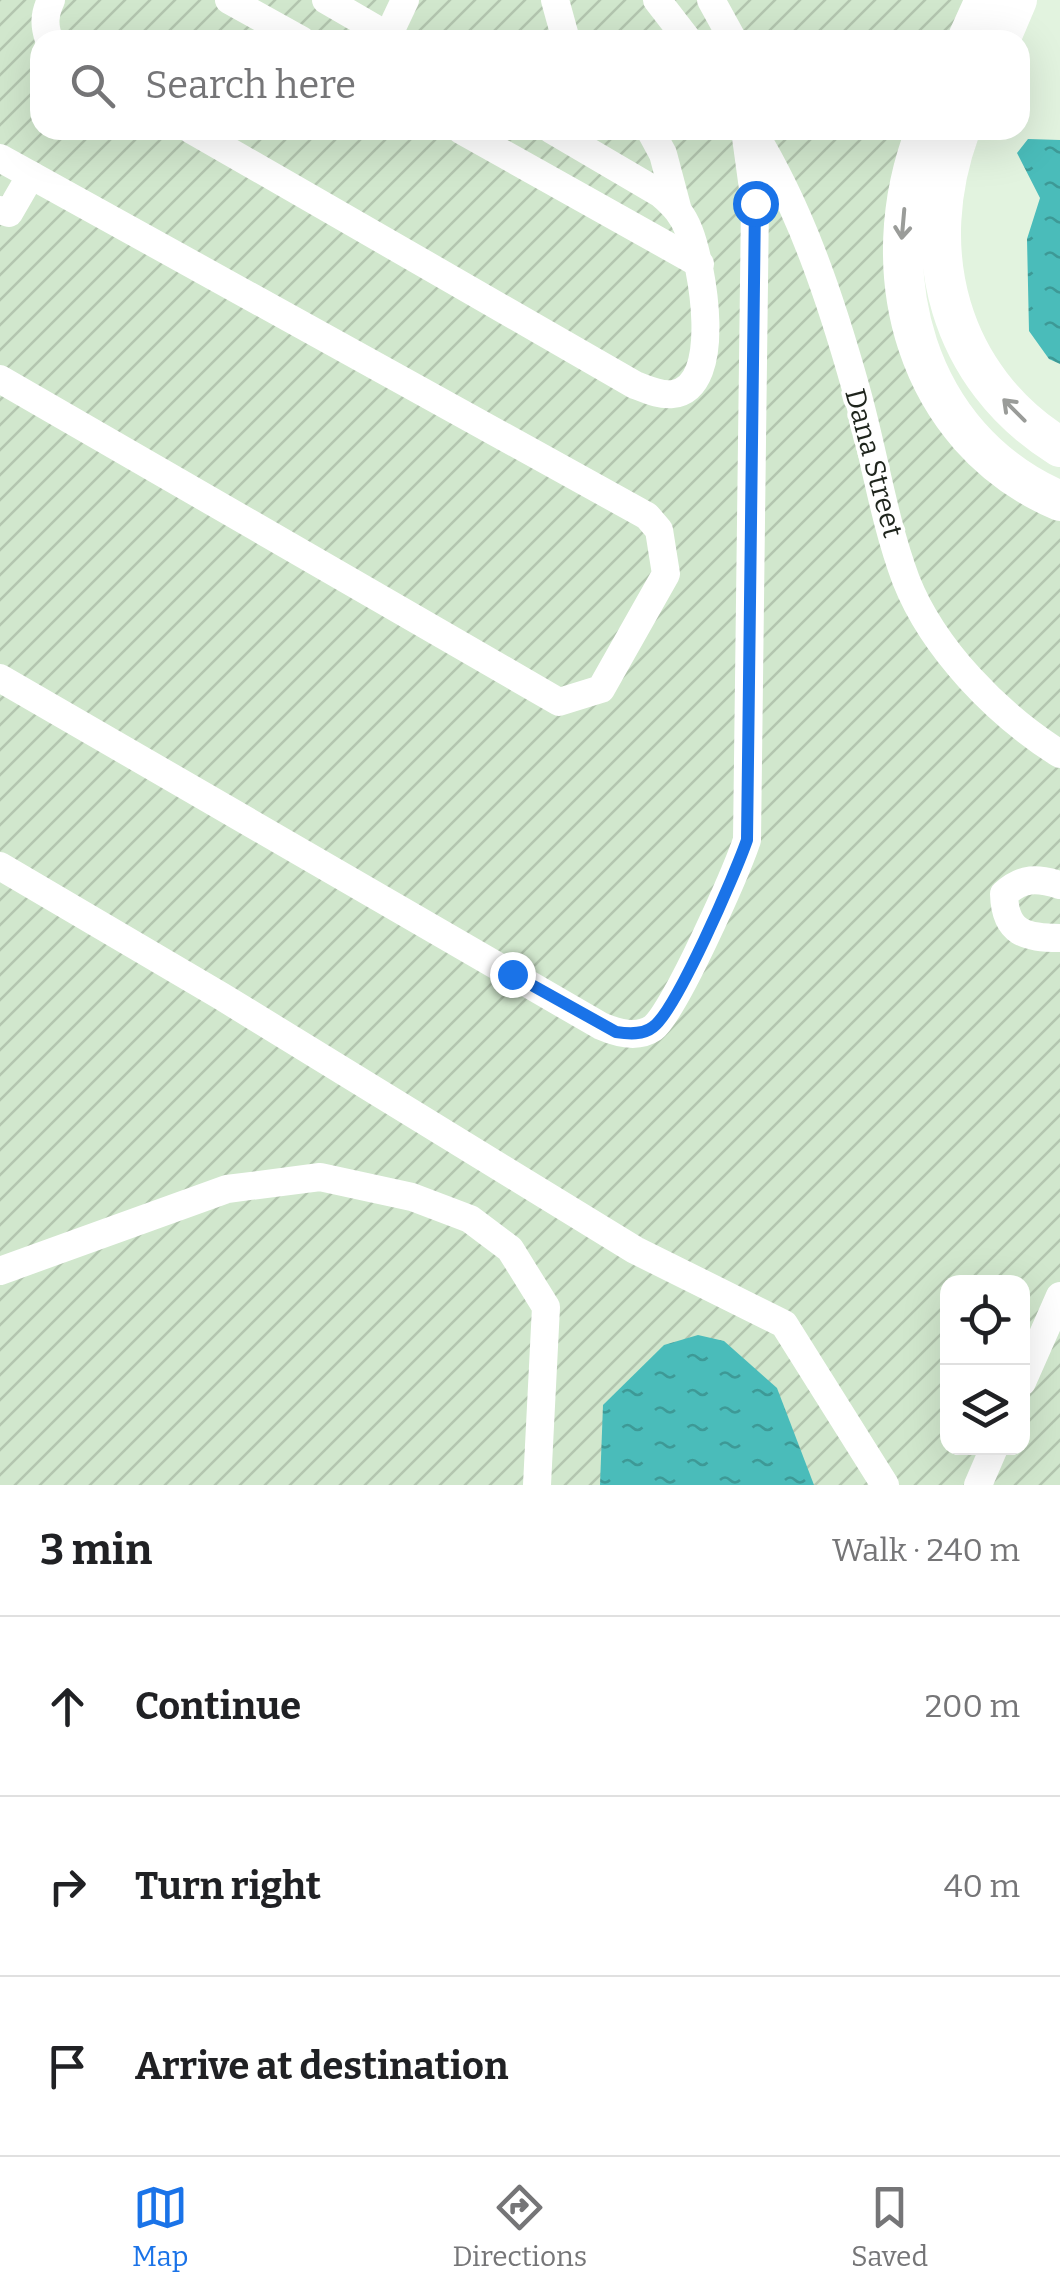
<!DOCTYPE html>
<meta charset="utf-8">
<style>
body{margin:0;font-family:Bitter,serif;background:#f6f6f6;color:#202124}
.controls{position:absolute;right:30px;bottom:30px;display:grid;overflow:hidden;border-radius:20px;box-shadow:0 10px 40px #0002}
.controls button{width:90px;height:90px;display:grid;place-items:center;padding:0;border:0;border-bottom:2px solid #e0e0e0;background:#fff;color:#202124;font:50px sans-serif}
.stop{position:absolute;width:30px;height:30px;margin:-22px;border:8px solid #1a73e8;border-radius:50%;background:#fff}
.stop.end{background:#1a73e8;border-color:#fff;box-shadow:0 2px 10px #0008}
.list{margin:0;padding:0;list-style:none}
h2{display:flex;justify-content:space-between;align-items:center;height:130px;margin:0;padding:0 40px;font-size:42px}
h2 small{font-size:32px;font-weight:400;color:#757577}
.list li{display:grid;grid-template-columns:65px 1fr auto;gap:30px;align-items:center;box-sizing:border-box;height:180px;padding:0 40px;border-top:2px solid #e0e0e0}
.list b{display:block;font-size:38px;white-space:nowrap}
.list em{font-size:32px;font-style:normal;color:#757577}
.icon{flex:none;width:55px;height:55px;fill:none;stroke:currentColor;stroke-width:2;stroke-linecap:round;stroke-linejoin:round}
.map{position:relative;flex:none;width:1060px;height:1485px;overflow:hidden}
.search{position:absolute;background:#fff;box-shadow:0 10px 40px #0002;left:30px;right:30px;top:30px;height:110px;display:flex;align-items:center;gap:25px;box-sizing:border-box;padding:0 35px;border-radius:30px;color:#757577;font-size:38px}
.sheet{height:670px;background:#fff}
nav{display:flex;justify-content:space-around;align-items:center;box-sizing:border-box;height:140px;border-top:2px solid #e0e0e0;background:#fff;font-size:28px;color:#757577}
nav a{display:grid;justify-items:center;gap:5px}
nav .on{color:#1a73e8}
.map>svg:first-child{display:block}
.industrial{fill:url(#industrial-furrows);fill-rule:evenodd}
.water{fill:url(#water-ripples)}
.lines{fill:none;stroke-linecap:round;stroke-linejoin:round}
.minor{stroke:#fff;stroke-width:28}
.highway{stroke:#fff;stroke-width:40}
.oneway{stroke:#9a9c99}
.route{stroke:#1a73e8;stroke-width:12}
.labels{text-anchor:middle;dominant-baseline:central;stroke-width:8;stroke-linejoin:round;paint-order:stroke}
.street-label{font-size:28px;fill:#1e241c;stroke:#fff}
</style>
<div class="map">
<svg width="1060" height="1485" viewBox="0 0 1060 1485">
<defs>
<pattern id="industrial-furrows" width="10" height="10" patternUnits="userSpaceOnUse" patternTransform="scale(2.5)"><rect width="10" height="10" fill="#d1e7cd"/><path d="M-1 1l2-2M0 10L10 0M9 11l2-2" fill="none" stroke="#b3c6af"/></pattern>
<pattern id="water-ripples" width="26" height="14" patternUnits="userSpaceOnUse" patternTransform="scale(2.5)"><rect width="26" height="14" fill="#4abcba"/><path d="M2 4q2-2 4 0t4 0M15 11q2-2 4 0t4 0" fill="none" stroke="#3d9996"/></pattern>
</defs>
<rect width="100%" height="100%" fill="#e2f3df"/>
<path class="industrial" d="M0,0H985L967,40H40V130H926L915,162L925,364L1060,501V1485H0ZM948,1282H1022V1448H948Z"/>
<g class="water">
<polygon points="1028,139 1060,140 1060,364 1049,359 1029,331 1027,239 1040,198 1017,153"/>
<polygon points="698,1335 724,1341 777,1388 814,1485 600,1485 603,1405 664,1345"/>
</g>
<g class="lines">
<g class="minor">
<polyline points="229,0 301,40"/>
<polyline points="326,0 395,40"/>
<polyline points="555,0 566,40"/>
<polyline points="657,0 688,40"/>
<polyline points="711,0 733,40"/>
<polyline points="388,36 405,0"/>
<path d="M49,40C44,25 44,15 51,0"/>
<path d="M192,130L635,385C646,389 660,396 673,394C725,387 702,264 689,231C683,215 674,205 661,194L552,130"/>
<polyline points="461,130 700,264"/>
<polyline points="650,130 663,154 677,207"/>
<path d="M752,130C801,209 831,300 856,389C874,453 883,518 906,580C933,649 998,715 1060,754"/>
<polyline points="0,158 647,516 659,530 666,574 601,689 559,702 0,379"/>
<polyline points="0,210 9,213 31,175"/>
<path d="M0,678L601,1026C617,1033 637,1039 653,1028C675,1011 736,872 747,840L755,203L745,130"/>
<polyline points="0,866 221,996 635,1250 784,1324 885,1485"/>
<path d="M1060,885C1037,878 1023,877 1004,894C1005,933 1025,938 1060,938"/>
<polyline points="0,1271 227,1189 320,1177 412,1197 470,1219 510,1249 546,1307 537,1485"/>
<polyline points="1022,1382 1060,1296"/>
<polyline points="978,1485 994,1448"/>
</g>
<g class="highway">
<polyline points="967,40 985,0"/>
<polyline points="1000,40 1017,0"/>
<path d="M926,130C871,270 914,438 1060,501"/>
<path d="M960,130C916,250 948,377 1060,447"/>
</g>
</g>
<defs><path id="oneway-shaft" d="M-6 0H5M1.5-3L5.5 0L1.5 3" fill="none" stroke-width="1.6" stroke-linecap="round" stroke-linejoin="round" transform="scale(2.5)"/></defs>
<g class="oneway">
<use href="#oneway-shaft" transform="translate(903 224) rotate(95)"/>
<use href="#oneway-shaft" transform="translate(1014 410) rotate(-135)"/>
</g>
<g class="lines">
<path class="route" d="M512,974L616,1032C629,1034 643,1035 653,1027C676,1011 736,872 747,840L755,203"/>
</g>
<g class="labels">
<g class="street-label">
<text transform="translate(874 463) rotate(75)">Dana Street</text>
</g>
</g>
</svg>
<div class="controls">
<button><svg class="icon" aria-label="locate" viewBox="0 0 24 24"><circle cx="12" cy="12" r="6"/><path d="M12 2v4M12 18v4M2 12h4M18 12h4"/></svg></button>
<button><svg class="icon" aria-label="layers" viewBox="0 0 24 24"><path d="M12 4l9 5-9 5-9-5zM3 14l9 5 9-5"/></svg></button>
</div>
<div class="stop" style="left:755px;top:203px"></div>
<div class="stop end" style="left:512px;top:974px"></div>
<div class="search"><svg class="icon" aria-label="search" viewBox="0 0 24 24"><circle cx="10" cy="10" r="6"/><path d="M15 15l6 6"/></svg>Search here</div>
</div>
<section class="sheet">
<h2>3 min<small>Walk · 240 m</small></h2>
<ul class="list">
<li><svg class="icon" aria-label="ahead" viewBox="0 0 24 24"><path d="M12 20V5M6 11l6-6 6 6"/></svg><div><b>Continue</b></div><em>200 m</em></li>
<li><svg class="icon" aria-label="right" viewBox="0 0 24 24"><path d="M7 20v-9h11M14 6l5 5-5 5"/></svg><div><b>Turn right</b></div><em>40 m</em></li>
<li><svg class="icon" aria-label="arrive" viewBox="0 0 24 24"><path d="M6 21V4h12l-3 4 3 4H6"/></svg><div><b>Arrive at destination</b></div></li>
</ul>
</section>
<nav>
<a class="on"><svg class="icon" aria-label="map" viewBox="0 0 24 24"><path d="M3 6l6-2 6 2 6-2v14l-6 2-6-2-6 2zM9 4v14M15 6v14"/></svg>Map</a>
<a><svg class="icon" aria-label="directions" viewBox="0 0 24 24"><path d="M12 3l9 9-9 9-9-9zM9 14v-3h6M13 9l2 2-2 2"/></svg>Directions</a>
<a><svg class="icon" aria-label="saved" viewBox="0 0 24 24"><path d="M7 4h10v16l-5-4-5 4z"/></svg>Saved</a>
</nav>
